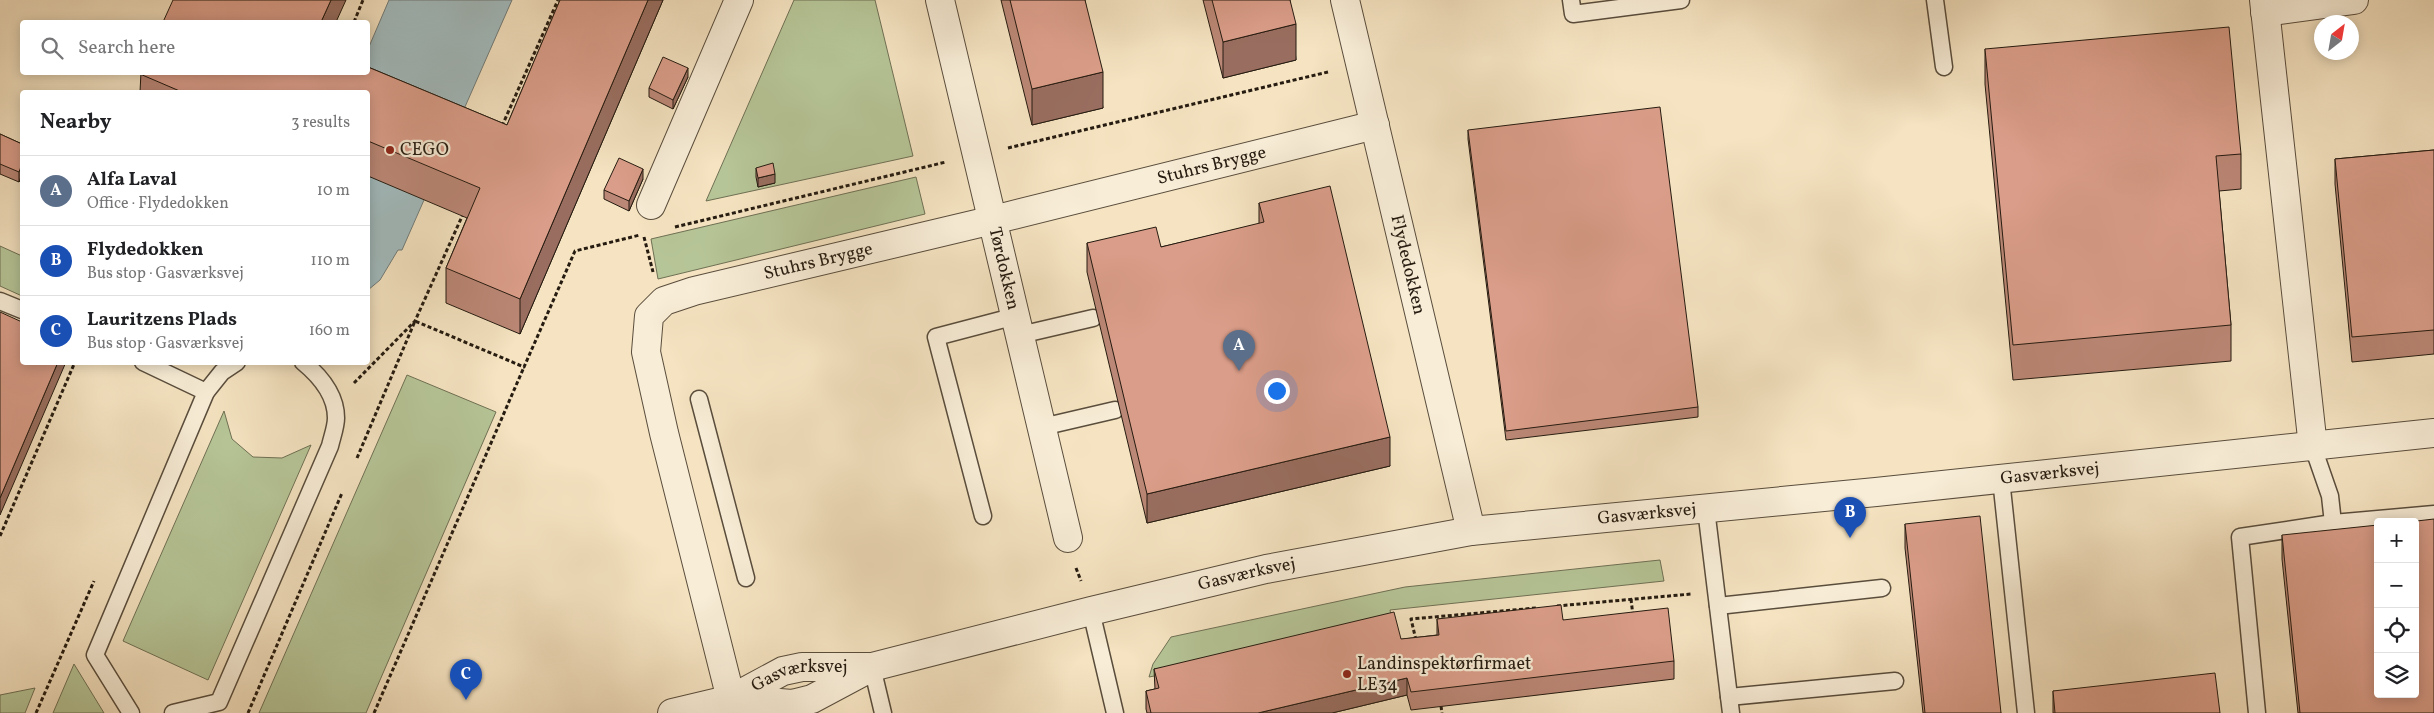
<!DOCTYPE html>
<meta charset="utf-8">
<style>
body{margin:0;font-family:Vollkorn,serif;background:#f2f2f2;color:#202124}
.controls{position:absolute;right:15px;bottom:15px;display:grid;overflow:hidden;border-radius:5px;box-shadow:0 2px 12px #0003}
.controls button{width:45px;height:45px;display:grid;place-items:center;padding:0;border:0;border-bottom:1px solid #e0e0e0;background:#fff;color:#202124;font:25px sans-serif}
.compass{position:absolute;left:2314px;top:15px;width:45px;height:45px;border-radius:50%;background:#fff;box-shadow:0 2px 12px #0003;rotate:31deg}
.you{position:absolute;left:1276px;top:390px;width:18px;height:18px;margin:-12px;border:4px solid #fff;border-radius:50%;background:#1a73e8;box-shadow:0 0 0 8px #1a73e833}
.badge{display:grid;place-items:center;width:32px;height:32px;border-radius:50%;background:#ea580c;color:#fff;font-size:16px;font-weight:700}
.pin{position:absolute;translate:-50% -41px;filter:drop-shadow(0 1px 2px #0008)}
.pin::after{content:'';position:absolute;top:26px;width:18px;height:15px;background:inherit;clip-path:polygon(0 0,100% 0,50% 100%)}
.list{margin:0;padding:0;list-style:none}
h2{display:flex;justify-content:space-between;align-items:center;height:65px;margin:0;padding:0 20px;font-size:21px}
h2 small{font-size:16px;font-weight:400;color:#757577}
.list li{display:grid;grid-template-columns:32px 1fr auto;gap:15px;align-items:center;box-sizing:border-box;height:70px;padding:0 20px;border-top:1px solid #e0e0e0}
.list b{display:block;font-size:19px;white-space:nowrap}
.list p{margin:0;font-size:16px;white-space:nowrap;color:#757577}
.list em{font-size:16px;font-style:normal;color:#757577}
.icon{flex:none;width:28px;height:28px;fill:none;stroke:currentColor;stroke-width:2;stroke-linecap:round;stroke-linejoin:round}
.map{position:relative;flex:none;width:2434px;height:713px;overflow:hidden}
.search{position:absolute;background:#fff;box-shadow:0 2px 12px #0003;left:20px;top:20px;width:350px;height:55px;display:flex;align-items:center;gap:12px;box-sizing:border-box;padding:0 18px;border-radius:5px;color:#757577;font-size:19px}
.panel{position:absolute;background:#fff;box-shadow:0 2px 12px #0003;left:20px;top:90px;width:350px;height:275px;border-radius:5px}
.map>svg:first-child{display:block}
.green{fill:#b6c597;stroke:#6e7054}
.water{fill:#a2bbbe;stroke:#707b78}
.lines{fill:none;stroke-linecap:round;stroke-linejoin:round}
.service-casing{stroke:#594d3c;stroke-width:19}
.minor-casing{stroke:#594d3c;stroke-width:30}
.tertiary-casing{stroke:#594d3c;stroke-width:30}
.path{stroke:#251b10;stroke-width:3;stroke-dasharray:4 2.5;stroke-linecap:butt}
.service{stroke:#f8edd7;stroke-width:16}
.minor{stroke:#f8edd7;stroke-width:28}
.tertiary{stroke:#f8edd7;stroke-width:28}
.wall{fill:#bb8776;stroke:#251b10}
.shaded-wall{fill:#996e60;stroke:#251b10}
.building{fill:#da9d89;stroke:#251b10}
.poi-dot{fill:#8f2418;stroke:#f8edd7;stroke-width:2}
.labels{text-anchor:middle;dominant-baseline:central;stroke-width:4.5;stroke-linejoin:round;paint-order:stroke}
.poi-label{font-size:18px;fill:#251b10;stroke:#f8edd7;text-anchor:start}
.street-label{font-size:18px;fill:#251b10;stroke:#f8edd7}
</style>
<div class="map">
<svg width="2434" height="713" viewBox="0 0 2434 713">
<rect width="100%" height="100%" fill="#f5e3c1"/>
<filter id="stains"><feTurbulence type="fractalNoise" baseFrequency=".004" numOctaves="4"/><feColorMatrix values="0 0 0 0 .2 0 0 0 0 .09 0 0 0 0 .02 0 0 0 .5 -.17"/></filter>
<radialGradient id="worn" r=".72"><stop offset=".6" stop-color="#630" stop-opacity="0"/><stop offset="1" stop-color="#630" stop-opacity=".3"/></radialGradient>
<g class="green">
<polygon points="794,0 875,0 913,156 706,201"/>
<polygon points="916,177 925,214 658,279 651,239"/>
<polygon points="0,246 22,256 22,296 0,286"/>
<polygon points="407,375 496,412 377,687 366,713 259,713"/>
<polygon points="224,411 232,439 253,457 282,458 311,445 208,680 123,641"/>
<polygon points="1660,560 1664,581 1390,610 1394,630 1149,677 1153,664 1171,637 1405,587"/>
<polygon points="74,664 104,713 53,713"/>
<polygon points="35,688 25,713 0,713 0,695"/>
</g>
<polygon class="water" points="389,0 512,0 402,250 398,250 380,280 368,290 368,92 349,92 368,72 368,49"/>
<g class="lines">
<defs>
<g id="service">
<polyline points="1571,0 1573,14 1681,0"/>
<polyline points="1935,0 1944,67"/>
<polyline points="0,301 22,310"/>
<polyline points="1020,335 1093,318"/>
<polyline points="143,362 206,392"/>
<polyline points="699,399 746,578"/>
<polyline points="1042,427 1115,410"/>
<polyline points="2313,447 2330,496 2333,523"/>
<polyline points="2001,479 2026,713"/>
<polyline points="1706,509 1731,713"/>
<polyline points="983,516 936,337 1016,316"/>
<polyline points="1718,606 1882,588"/>
<polyline points="1091,611 1115,713"/>
<polyline points="872,667 883,713"/>
<polyline points="1729,697 1895,681"/>
<polyline points="131,713 95,655 206,392 222,372 237,362"/>
<path d="M173,713L219,702L330,446C332,437 336,427 336,418C336,395 320,376 303,362"/>
<polyline points="2257,713 2240,537 2333,523 2434,514"/>
</g>
<g id="minor">
<path id="s1" d="M940,0L1068,538"/>
<path id="s2" d="M1345,0L1471,531"/>
<polyline points="2264,0 2313,447"/>
<polyline points="2265,12 2354,0"/>
<polyline points="651,205 739,0"/>
<path id="s3" d="M731,699L664,433L646,352L649,316L664,301L694,291L993,220L1375,125"/>
</g>
<g id="tertiary">
<path id="s4" d="M731,699L792,704L812,699L872,667L1091,611L1266,569L1471,531L1876,492L2434,433"/>
<path id="s5" d="M672,713L731,699L783,671L802,667H868"/>
</g>
</defs>
<use href="#service" class="service-casing"/>
<use href="#minor" class="minor-casing"/>
<use href="#tertiary" class="tertiary-casing"/>
<g class="path">
<polyline points="354,22 363,0"/>
<polyline points="502,126 558,0"/>
<polyline points="1008,148 1328,72"/>
<polyline points="675,227 946,162"/>
<polyline points="644,237 653,272"/>
<polyline points="354,383 415,321 464,212"/>
<polyline points="357,458 415,321 524,367 575,251 640,235"/>
<polyline points="0,536 75,362"/>
<polyline points="1076,568 1081,581"/>
<polyline points="1631,599 1633,616"/>
<polyline points="1557,606 1691,594"/>
<polyline points="1416,640 1411,619 1536,608"/>
<polyline points="1441,706 1442,713"/>
<polyline points="36,713 94,581"/>
<polyline points="248,713 342,493"/>
<polyline points="374,713 524,367"/>
</g>
<use href="#service" class="service"/>
<use href="#minor" class="minor"/>
<use href="#tertiary" class="tertiary"/>
</g>
<g class="wall">
<polygon points="560,0 663,0 520,334 446,303 446,268 467,218 368,176 368,92 140,92 141,72 368,72 368,67 507,125"/>
<polygon points="1001,0 1085,0 1103,108 1032,125"/>
<polygon points="1203,0 1290,0 1296,60 1223,78"/>
<polygon points="1985,49 2241,154 2241,189 2219,191 2231,325 2231,361 2013,380 1985,84"/>
<polygon points="688,77 673,109 649,97 649,88"/>
<polygon points="1468,130 1698,407 1698,417 1506,440 1468,139"/>
<polygon points="0,134 22,144 22,174 19,182 0,174"/>
<polygon points="2434,150 2434,354 2352,362 2335,184 2335,159"/>
<polygon points="756,168 775,183 758,187 756,177"/>
<polygon points="643,179 629,211 604,199 604,190"/>
<polygon points="1259,203 1390,466 1147,523 1087,272 1087,243 1161,247 1259,224"/>
<polygon points="1905,524 2001,713 1923,713 1905,548"/>
<polygon points="2282,535 2434,713 2298,713 2282,559"/>
<polygon points="1437,619 1563,620 1674,661 1674,679 1411,710 1407,695 1332,713 1147,713 1146,709 1146,691 1155,689 1154,669 1437,635"/>
<polygon points="2053,691 2220,713 2053,713"/>
</g>
<g class="shaded-wall">
<polygon points="331,0 346,0 336,22 321,22"/>
<polygon points="648,0 663,0 520,334 520,299"/>
<polygon points="1296,24 1296,60 1223,78 1223,42"/>
<polygon points="688,68 688,77 673,109 673,100"/>
<polygon points="1103,72 1103,108 1032,125 1032,89"/>
<polygon points="22,164 22,174 19,182 19,172"/>
<polygon points="643,169 643,179 629,211 629,201"/>
<polygon points="775,174 775,183 758,187 758,178"/>
<polygon points="58,362 66,362 0,515 0,498"/>
<polygon points="1390,437 1390,466 1147,523 1147,494"/>
<polygon points="1407,678 1407,695 1332,713 1258,713"/>
</g>
<g class="building">
<polygon points="173,0 331,0 321,22 163,22"/>
<polygon points="560,0 648,0 520,299 446,268 480,188 368,141 368,92 182,92 140,74 141,72 368,72 368,67 507,125"/>
<polygon points="1010,0 1085,0 1103,72 1032,89"/>
<polygon points="1212,0 1290,0 1296,24 1223,42"/>
<polygon points="2229,27 2241,154 2216,156 2231,325 2013,345 1985,49"/>
<polygon points="663,57 688,68 673,100 649,88"/>
<polygon points="1660,107 1698,407 1506,431 1468,130"/>
<polygon points="0,134 22,144 22,164 19,172 0,164"/>
<polygon points="2434,150 2434,330 2352,337 2335,159"/>
<polygon points="619,158 643,169 629,201 604,190"/>
<polygon points="773,163 775,174 758,178 756,168"/>
<polygon points="1330,186 1390,437 1147,494 1087,243 1156,227 1161,247 1264,222 1259,203"/>
<polygon points="0,312 22,322 22,362 58,362 0,498"/>
<polygon points="1980,516 2001,713 1925,713 1905,524"/>
<polygon points="2434,519 2434,713 2300,713 2282,535 2378,525 2378,694 2415,694 2415,522 2408,522"/>
<polygon points="1561,605 1563,620 1668,608 1674,661 1411,692 1407,678 1258,713 1151,713 1146,691 1159,688 1154,669 1394,612 1401,639 1439,635 1437,619"/>
<polygon points="2215,673 2220,713 2055,713 2053,691"/>
</g>
<g class="poi-dot">
<circle cx="390" cy="150" r="5"/>
<circle cx="1347" cy="674" r="5"/>
</g>
<g class="labels">
<g class="poi-label">
<text x="400" y="150">CEGO</text>
<text x="1357" y="664">Landinspektørfirmaet<tspan x="1357" dy="21">LE34</tspan></text>
</g>
<g class="street-label">
<text stroke="none"><textPath href="#s3" startOffset="979">Stuhrs Brygge</textPath></text>
<text stroke="none"><textPath href="#s3" startOffset="574">Stuhrs Brygge</textPath></text>
<text stroke="none"><textPath href="#s2" startOffset="272">Flydedokken</textPath></text>
<text stroke="none"><textPath href="#s1" startOffset="276">Tørdokken</textPath></text>
<text stroke="none"><textPath href="#s4" startOffset="1346">Gasværksvej</textPath></text>
<text stroke="none"><textPath href="#s4" startOffset="941">Gasværksvej</textPath></text>
<text stroke="none"><textPath href="#s4" startOffset="536">Gasværksvej</textPath></text>
<text stroke="none"><textPath href="#s5" startOffset="135">Gasværksvej</textPath></text>
</g>
</g>
<rect width="100%" height="100%" filter="url(#stains)"/>
<rect width="100%" height="100%" fill="url(#worn)"/>
</svg>
<div class="controls">
<button>+</button>
<button>−</button>
<button><svg class="icon" aria-label="locate" viewBox="0 0 24 24"><circle cx="12" cy="12" r="6"/><path d="M12 2v4M12 18v4M2 12h4M18 12h4"/></svg></button>
<button><svg class="icon" aria-label="layers" viewBox="0 0 24 24"><path d="M12 4l9 5-9 5-9-5zM3 14l9 5 9-5"/></svg></button>
</div>
<svg class="compass" viewBox="-18 -18 36 36"><path d="M0-13l5 13h-10z" fill="#e53935"/><path d="M0 13l5-13h-10z" fill="#757577"/></svg>
<div class="you"></div>
<div class="pin badge" style="left:1239px;top:371px;background:#5c6f8a">A</div>
<div class="pin badge" style="left:1850px;top:538px;background:#1a4fb4">B</div>
<div class="pin badge" style="left:466px;top:700px;background:#1a4fb4">C</div>
<div class="search"><svg class="icon" aria-label="search" viewBox="0 0 24 24"><circle cx="10" cy="10" r="6"/><path d="M15 15l6 6"/></svg>Search here</div>
<section class="panel">
<h2>Nearby<small>3 results</small></h2>
<ul class="list">
<li><span class="badge" style="background:#5c6f8a">A</span><div><b>Alfa Laval</b><p>Office · Flydedokken</p></div><em>10 m</em></li>
<li><span class="badge" style="background:#1a4fb4">B</span><div><b>Flydedokken</b><p>Bus stop · Gasværksvej</p></div><em>110 m</em></li>
<li><span class="badge" style="background:#1a4fb4">C</span><div><b>Lauritzens Plads</b><p>Bus stop · Gasværksvej</p></div><em>160 m</em></li>
</ul>
</section>
</div>
